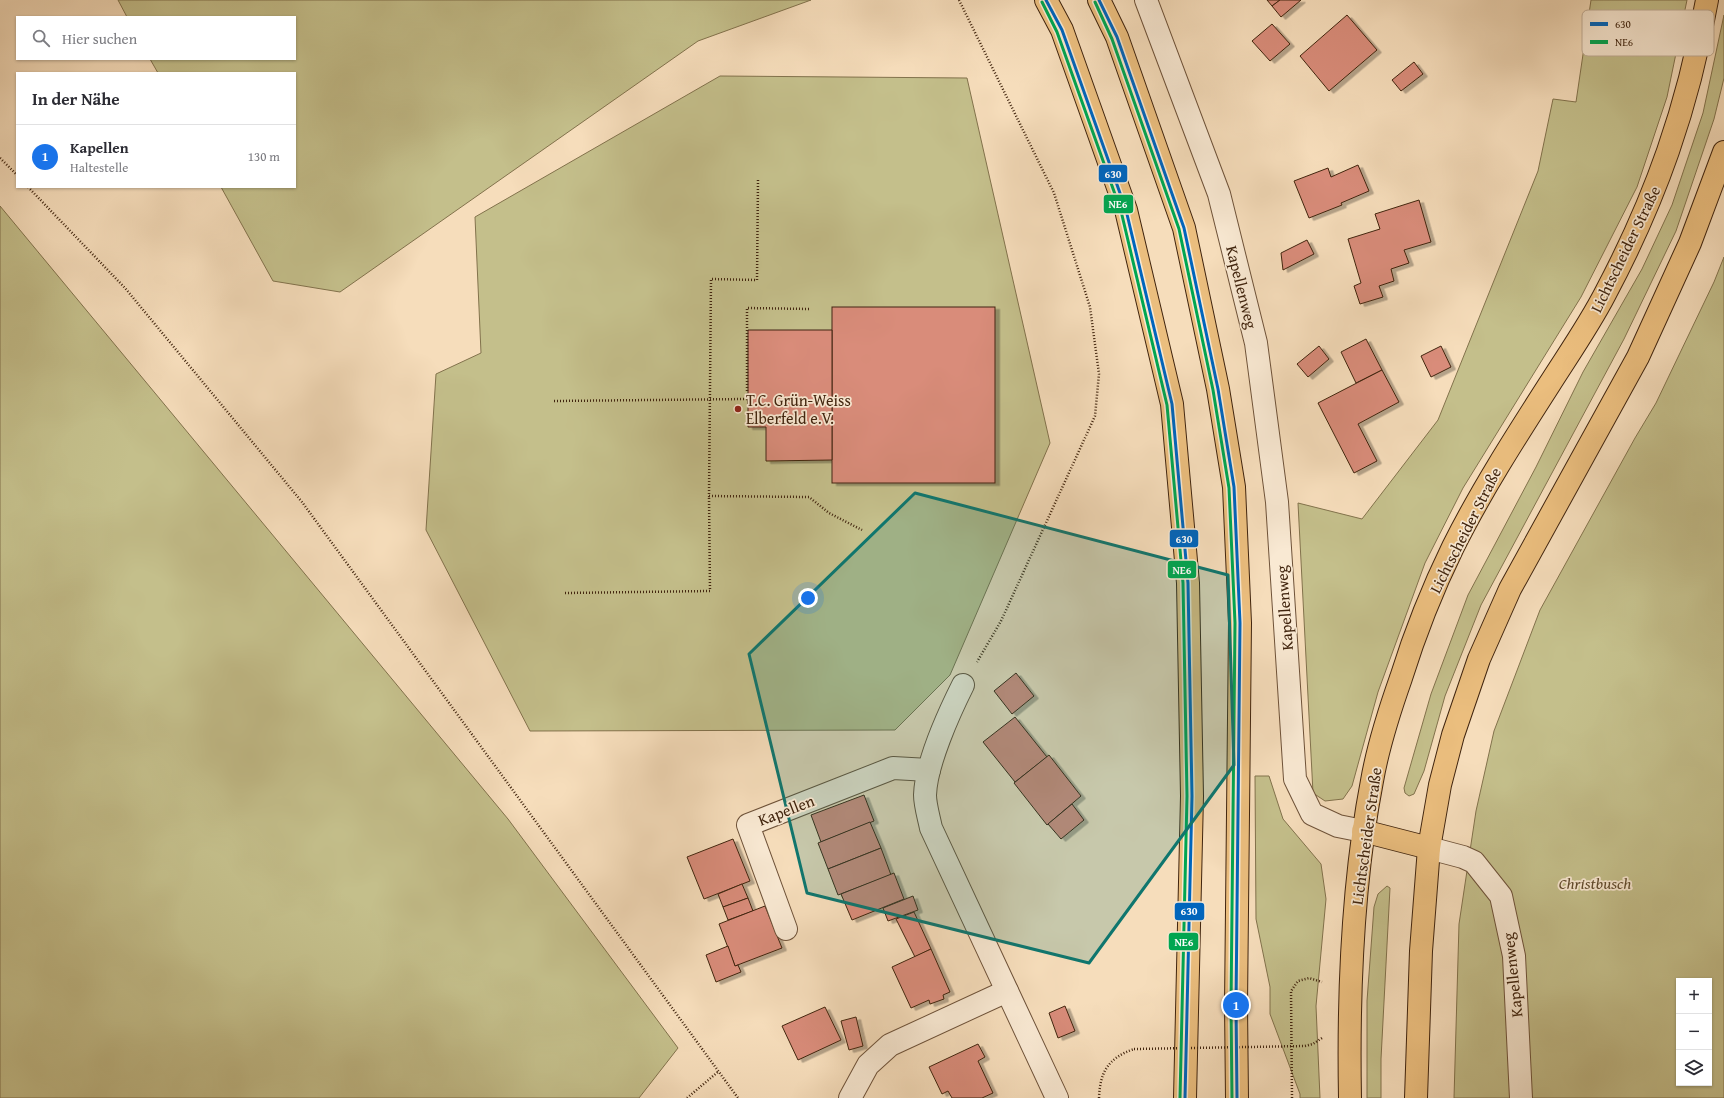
<!DOCTYPE html>
<html lang="de">
<meta charset="utf-8">
<style>
body{margin:0;font-family:"Gentium Book Plus",serif;background:#f7f7f7;color:#2b2b33}
.controls{position:absolute;right:12px;bottom:12px;display:grid;overflow:hidden;border-radius:0px;box-shadow:0 1px 3px #0004}
.controls button{width:36px;height:36px;display:grid;place-items:center;padding:0;border:0;border-bottom:1px solid #e1e1e2;background:#fff;color:#2b2b33;font:20px sans-serif}
.you{position:absolute;left:808px;top:598px;width:14px;height:14px;margin:-10px;border:3px solid #fff;border-radius:50%;background:#1a73e8;box-shadow:0 0 0 6px #1a73e833}
.badge{display:grid;place-items:center;width:26px;height:26px;border-radius:50%;background:#1a73e8;color:#fff;font-size:13px;font-weight:700}
.pin{position:absolute;translate:-50% -50%;border:2px solid #fff;box-shadow:0 1px 4px #0006}
.list{margin:0;padding:0;list-style:none}
h2{display:flex;justify-content:space-between;align-items:center;height:52px;margin:0;padding:0 16px;font-size:17px}
h2 small{font-size:13px;font-weight:400;color:#7c7c81}
.list li{display:grid;grid-template-columns:26px 1fr auto;gap:12px;align-items:center;box-sizing:border-box;height:64px;padding:0 16px;border-top:1px solid #e1e1e2}
.list b{display:block;font-size:15px;white-space:nowrap}
.list p{margin:0;font-size:13px;white-space:nowrap;color:#7c7c81}
.list em{font-size:13px;font-style:normal;color:#7c7c81}
.icon{flex:none;width:22px;height:22px;fill:none;stroke:currentColor;stroke-width:2;stroke-linecap:round;stroke-linejoin:round}
.map{position:relative;flex:none;width:1724px;height:1098px;overflow:hidden}
.search{position:absolute;background:#fff;box-shadow:0 1px 3px #0004;left:16px;top:16px;width:280px;height:44px;display:flex;align-items:center;gap:10px;box-sizing:border-box;padding:0 14px;border-radius:0px;color:#7c7c81;font-size:15px}
.panel{position:absolute;background:#fff;box-shadow:0 1px 3px #0004;left:16px;top:72px;width:280px;height:116px;border-radius:0px}
.map>svg:first-child{display:block}
.green{fill:#c4bf8b;stroke:#82724c;fill-rule:evenodd}
.building{fill:#d98c7a;stroke:#40240e;filter:url(#shadow)}
.lines{fill:none;stroke-linecap:round;stroke-linejoin:round}
.minor-casing{stroke:#6e5239;stroke-width:24}
.major-casing{stroke:#40240e;stroke-width:24}
.highway-casing{stroke:#40240e;stroke-width:24}
.path{stroke:#40240e;stroke-width:2.5;stroke-dasharray:1 2;stroke-linecap:butt}
.minor{stroke:#f9e9d3;stroke-width:22}
.major{stroke:#ebbe7e;stroke-width:22}
.highway{stroke:#ebbe7e;stroke-width:22}
.path-bridge{stroke:#40240e;stroke-width:2.5;stroke-dasharray:1 2;stroke-linecap:butt}
.bus-1-casing{stroke:#f9e9d3;stroke-width:6}
.bus-2-casing{stroke:#f9e9d3;stroke-width:6}
.bus-1{stroke:#0065bd;stroke-width:3}
.bus-2{stroke:#00a651;stroke-width:3}
.marked{fill:#0f766e;fill-opacity:0.2;stroke:#0f766e;stroke-width:3;stroke-linejoin:round}
.poi-dot{fill:#8f2418;stroke:#f9e9d3;stroke-width:1.5}
.labels{text-anchor:middle;dominant-baseline:central;stroke-width:3.5;stroke-linejoin:round;paint-order:stroke}
.street-label{font-size:16px;fill:#40240e;stroke:#f9e9d3}
.poi-label{font-size:16px;fill:#40240e;stroke:#f9e9d3;text-anchor:start}
.park-label{font-size:16px;font-style:italic;fill:#614b2d;stroke:#f9e9d3}
.key{fill:#f9e9d3;stroke:#c2ae98;stroke-width:1}
.key-label{font-size:11px;fill:#40240e}
.line-badge{stroke:#f9e9d3;stroke-width:1.5}
.badge-label{font-size:11px;text-anchor:middle;font-weight:bold;fill:#fff}
</style>
<div class="map">
<svg width="1724" height="1098" viewBox="0 0 1724 1098">
<defs>
<filter id="shadow"><feDropShadow dx="4.5" dy="2.5" stdDeviation="0" flood-color="#0004"/></filter>
</defs>
<rect width="100%" height="100%" fill="#f6ddbb"/>
<filter id="stains"><feTurbulence type="fractalNoise" baseFrequency=".005" numOctaves="4"/><feColorMatrix values="0 0 0 0 .2 0 0 0 0 .09 0 0 0 0 .02 0 0 0 .5 -.17"/></filter>
<radialGradient id="worn" r=".72"><stop offset=".6" stop-color="#630" stop-opacity="0"/><stop offset="1" stop-color="#630" stop-opacity=".3"/></radialGradient>
<g class="green">
<polygon points="118,0 811,0 698,41 340,292 273,281 221,187 295,187 295,73 158,73 150,59 295,59 295,17 127,17"/>
<polygon points="1591,0 1687,0 1667,97 1637,187 1581,297 1463,488 1425,563 1378,692 1352,786 1343,799 1325,801 1313,793 1298,503 1362,519 1438,420 1538,171 1553,99 1576,102"/>
<polygon points="1724,15 1724,78 1714,119 1676,231 1624,339 1481,605 1445,696 1424,771 1414,794 1409,796 1405,793 1404,788 1431,694 1468,595 1536,467 1583,372 1642,269 1672,205 1703,113"/>
<polygon points="720,76 967,78 1050,443 950,675 895,730 530,731 426,530 436,374 481,353 475,217"/>
<polygon points="0,206 508,819 678,1048 639,1098 0,1098"/>
<path d="M1724,257V1098H1454L1459,924L1476,811L1494,731L1540,610L1635,438L1656,403L1714,282ZM1679,981H1709V1083H1679Z"/>
<polygon points="1255,776 1269,776 1283,819 1321,864 1326,899 1316,1006 1320,1098 1300,1098 1300,1094 1270,1014 1270,987 1256,919"/>
<polygon points="1387,886 1390,888 1381,1059 1381,1098 1367,1098 1367,1001 1374,907 1378,894"/>
</g>
<g class="building">
<polygon points="1267,0 1280,0 1272,6"/>
<polygon points="1280,0 1301,0 1281,17 1272,6"/>
<polygon points="1347,15 1377,50 1329,91 1300,56"/>
<polygon points="1272,24 1290,44 1270,61 1252,41"/>
<polygon points="1414,62 1423,74 1401,91 1392,80"/>
<polygon points="1358,165 1369,191 1341,203 1342,205 1309,218 1294,181 1328,168 1331,177"/>
<polygon points="1419,200 1431,242 1404,250 1409,263 1391,269 1394,281 1379,286 1383,297 1360,304 1354,286 1361,283 1348,239 1380,229 1375,214"/>
<polygon points="1307,240 1314,254 1283,270 1281,253"/>
<rect x="832" y="307" width="163" height="176"/>
<polygon points="748,330 832,330 832,460 766,461 766,427 748,427"/>
<polygon points="1366,339 1382,370 1356,383 1341,352"/>
<polygon points="1319,346 1329,359 1308,377 1297,364"/>
<polygon points="1441,346 1451,367 1431,377 1421,356"/>
<polygon points="1382,370 1399,402 1358,424 1377,461 1354,473 1318,403"/>
<polygon points="1016,673 1034,696 1012,714 994,691"/>
<polygon points="1015,717 1047,757 1015,782 983,742"/>
<polygon points="1049,755 1081,796 1047,825 1014,783"/>
<polygon points="864,795 874,821 821,842 811,815"/>
<polygon points="1072,804 1084,820 1061,839 1048,824"/>
<polygon points="870,822 881,848 828,869 818,843"/>
<polygon points="733,839 750,881 704,899 687,857"/>
<polygon points="881,848 891,875 838,895 828,869"/>
<polygon points="894,873 904,899 852,920 841,894"/>
<polygon points="742,884 748,898 723,907 718,894"/>
<polygon points="913,896 918,910 888,921 883,908"/>
<polygon points="748,898 753,911 728,920 723,907"/>
<polygon points="765,906 782,948 735,966 719,924"/>
<polygon points="914,912 931,949 915,957 896,919"/>
<polygon points="728,946 735,966 738,965 741,972 716,982 706,955"/>
<polygon points="931,949 950,992 943,995 944,999 930,1004 929,1000 911,1008 892,967"/>
<polygon points="1065,1006 1075,1031 1058,1038 1049,1013"/>
<polygon points="825,1007 841,1040 798,1060 782,1026"/>
<polygon points="856,1017 863,1046 849,1050 841,1021"/>
<polygon points="978,1044 985,1057 978,1061 993,1093 982,1098 952,1098 948,1091 942,1094 929,1067"/>
</g>
<g class="lines">
<defs>
<g id="minor">
<polyline points="1146,0 1219,194 1256,343 1277,502 1295,779 1312,814 1338,826 1363,831"/>
<path d="M963,685C949,713 926,764 925,795C925,805 929,818 931,828L1057,1098"/>
<polyline points="1429,848 1463,857 1474,862 1501,896 1514,956 1521,1098"/>
<polyline points="786,929 748,825 893,768 929,770"/>
<polyline points="850,1098 868,1065 890,1045 1007,991"/>
</g>
<g id="major">
<polyline points="1363,831 1429,848"/>
<path d="M1350,1098C1348,992 1352,885 1372,781C1378,746 1389,712 1401,678C1415,633 1432,590 1453,547C1481,491 1515,438 1549,385C1568,355 1589,325 1605,294C1656,198 1688,107 1707,0"/>
<polyline points="1416,1098 1421,951 1429,848 1440,785 1453,735 1479,659 1510,589 1638,357 1690,243 1724,152"/>
</g>
<g id="highway">
<polyline points="1046,0 1062,30 1126,210 1172,404 1188,583 1192,796 1185,1098"/>
<polyline points="1099,0 1117,37 1184,228 1218,389 1234,487 1240,623 1236,1005 1237,1098"/>
</g>
</defs>
<use href="#minor" class="minor-casing"/>
<use href="#major" class="major-casing"/>
<use href="#highway" class="highway-casing"/>
<g class="path">
<polyline points="959,0 1054,193 1090,307 1099,374 1095,416 1001,621 977,662"/>
<polyline points="0,158 17,175"/>
<polyline points="758,180 757,280 711,279 709,496 809,497 829,513 862,530"/>
<polyline points="28,187 125,288 302,502 738,1098"/>
<polyline points="554,401 747,399 747,308 810,309"/>
<polyline points="565,593 710,591 709,496"/>
<polyline points="1305,1046 1313,1044 1322,1038"/>
<polyline points="687,1098 719,1071"/>
<path d="M1099,1098C1100,1072 1108,1058 1134,1049"/>
<polyline points="1292,1098 1291,991 1298,981 1309,978 1322,982"/>
</g>
<use href="#minor" class="minor"/>
<use href="#major" class="major"/>
<use href="#highway" class="highway"/>
<polyline class="path-bridge" points="1134,1049 1305,1046"/>
<defs>
<g id="bus-1">
<polyline points="1046,0 1062,30 1126,210 1172,404 1188,583 1192,796 1185,1098"/>
<polyline points="1099,0 1117,37 1184,228 1218,389 1234,487 1240,623 1236,1005 1237,1098"/>
</g>
<g id="bus-2">
<polyline points="1042,2 1057,32 1121,211 1167,405 1183,583 1187,796 1180,1098"/>
<polyline points="1095,2 1112,39 1179,229 1213,390 1229,488 1235,623 1231,1005 1232,1098"/>
</g>
</defs>
<use href="#bus-1" class="bus-1-casing"/>
<use href="#bus-2" class="bus-2-casing"/>
<use href="#bus-1" class="bus-1"/>
<use href="#bus-2" class="bus-2"/>
</g>
<path class="marked" d="M915,493L1228,575L1234,765L1089,963L807,893L749,654Z"/>
<circle class="poi-dot" cx="738" cy="409" r="4"/>
<g class="labels">
<g class="street-label">
<text transform="translate(1625 249) rotate(-64)">Lichtscheider Straße</text>
<text transform="translate(1242 287) rotate(76)">Kapellenweg</text>
<text transform="translate(1465 530) rotate(-63)">Lichtscheider Straße</text>
<text transform="translate(1284 608) rotate(-94)">Kapellenweg</text>
<text transform="translate(786 810) rotate(-21)">Kapellen</text>
<text transform="translate(1366 836) rotate(-82)">Lichtscheider Straße</text>
<text transform="translate(1512 975) rotate(-96)">Kapellenweg</text>
</g>
<g class="poi-label">
<text x="746" y="400">T.C. Grün-Weiss<tspan x="746" dy="18">Elberfeld e.V.</tspan></text>
</g>
<g class="park-label">
<text x="1595" y="883">Christbusch</text>
</g>
</g>
<rect x="1582" y="10" width="132" height="46" rx="6" class="key"/>
<rect x="1590" y="22" width="18" height="4" fill="#0065bd"/>
<rect x="1590" y="40" width="18" height="4" fill="#00a651"/>
<g class="key-label">
<text x="1615" y="28">630</text>
<text x="1615" y="46">NE6</text>
</g>
<g class="line-badge">
<rect x="1098" y="164" width="30" height="19" rx="4" fill="#0065bd"/>
<rect x="1103" y="194" width="31" height="20" rx="4" fill="#00a651"/>
<rect x="1169" y="529" width="30" height="19" rx="4" fill="#0065bd"/>
<rect x="1167" y="560" width="30" height="19" rx="4" fill="#00a651"/>
<rect x="1174" y="902" width="31" height="19" rx="4" fill="#0065bd"/>
<rect x="1168" y="932" width="31" height="19" rx="4" fill="#00a651"/>
</g>
<g class="badge-label">
<text x="1113" y="178">630</text>
<text x="1118" y="208">NE6</text>
<text x="1184" y="543">630</text>
<text x="1182" y="574">NE6</text>
<text x="1189" y="915">630</text>
<text x="1184" y="946">NE6</text>
</g>
<rect width="100%" height="100%" filter="url(#stains)"/>
<rect width="100%" height="100%" fill="url(#worn)"/>
</svg>
<div class="controls">
<button>+</button>
<button>−</button>
<button><svg class="icon" aria-label="layers" viewBox="0 0 24 24"><path d="M12 4l9 5-9 5-9-5zM3 14l9 5 9-5"/></svg></button>
</div>
<div class="you"></div>
<div class="pin badge" style="left:1236px;top:1005px">1</div>
<div class="search"><svg class="icon" aria-label="search" viewBox="0 0 24 24"><circle cx="10" cy="10" r="6"/><path d="M15 15l6 6"/></svg>Hier suchen</div>
<section class="panel">
<h2>In der Nähe<small></small></h2>
<ul class="list">
<li><span class="badge">1</span><div><b>Kapellen</b><p>Haltestelle</p></div><em>130 m</em></li>
</ul>
</section>
</div>
